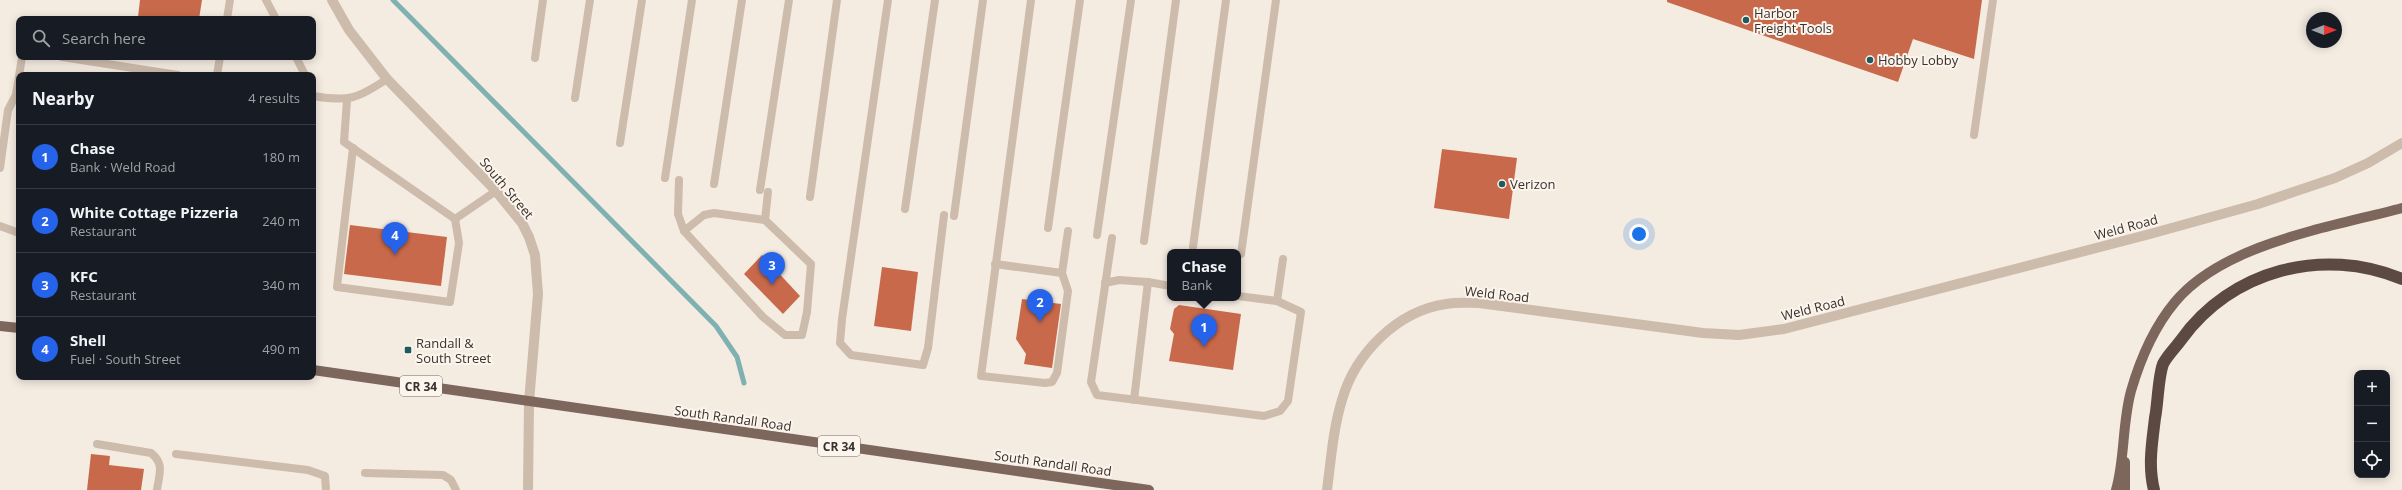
<!DOCTYPE html>
<meta charset="utf-8">
<style>
body{margin:0;font-family:"Open Sans",sans-serif;background:#20242c;color:#f1f3f6}
.controls{position:absolute;right:12px;bottom:12px;display:grid;overflow:hidden;border-radius:8px;box-shadow:0 2px 10px #0003}
.controls button{width:36px;height:36px;display:grid;place-items:center;padding:0;border:0;border-bottom:1px solid #363941;background:#171b24;color:#f1f3f6;font:20px sans-serif}
.compass{position:absolute;left:2306px;top:12px;width:36px;height:36px;border-radius:50%;background:#171b24;box-shadow:0 2px 10px #0003;rotate:90deg}
.you{position:absolute;left:1639px;top:234px;width:14px;height:14px;margin:-10px;border:3px solid #fff;border-radius:50%;background:#1a73e8;box-shadow:0 0 0 6px #1a73e833}
.badge{display:grid;place-items:center;width:26px;height:26px;border-radius:50%;background:#2563eb;color:#fff;font-size:13px;font-weight:700}
.pin{position:absolute;translate:-50% -33px;filter:drop-shadow(0 1px 2px #0008)}
.pin::after{content:'';position:absolute;top:21px;width:14px;height:12px;background:inherit;clip-path:polygon(0 0,100% 0,50% 100%)}
.popup{position:absolute;left:1167px;top:249px;width:74px;height:52px;box-sizing:border-box;display:grid;place-content:center;border-radius:8px;background:#171b24;filter:drop-shadow(0 1px 3px #0005);font-size:13px;white-space:nowrap;color:#9ea1a6}
.popup b{font-size:15px;color:#f1f3f6}
.popup::after{content:'';position:absolute;left:50%;top:100%;margin-left:-8px;border:8px solid transparent;border-top-color:#171b24}
.list{margin:0;padding:0;list-style:none}
h2{display:flex;justify-content:space-between;align-items:center;height:52px;margin:0;padding:0 16px;font-size:17px}
h2 small{font-size:13px;font-weight:400;color:#9ea1a6}
.list li{display:grid;grid-template-columns:26px 1fr auto;gap:12px;align-items:center;box-sizing:border-box;height:64px;padding:0 16px;border-top:1px solid #363941}
.list b{display:block;font-size:15px;white-space:nowrap}
.list p{margin:0;font-size:13px;white-space:nowrap;color:#9ea1a6}
.list em{font-size:13px;font-style:normal;color:#9ea1a6}
.icon{flex:none;width:22px;height:22px;fill:none;stroke:currentColor;stroke-width:2;stroke-linecap:round;stroke-linejoin:round}
.map{position:relative;flex:none;width:2402px;height:490px;overflow:hidden}
.search{position:absolute;background:#171b24;box-shadow:0 2px 10px #0003;left:16px;top:16px;width:300px;height:44px;display:flex;align-items:center;gap:10px;box-sizing:border-box;padding:0 14px;border-radius:8px;color:#9ea1a6;font-size:15px}
.panel{position:absolute;background:#171b24;box-shadow:0 2px 10px #0003;left:16px;top:72px;width:300px;height:308px;border-radius:8px}
.map>svg:first-child{display:block}
.lines{fill:none;stroke-linecap:round;stroke-linejoin:round}
.stream{stroke:#7fb0b2;stroke-width:5}
.building{fill:#c8694b}
.service{stroke:#cdbbac;stroke-width:8}
.minor{stroke:#cdbbac;stroke-width:10}
.tertiary{stroke:#cdbbac;stroke-width:10}
.primary{stroke:#7d675c;stroke-width:10}
.motorway{stroke:#5c4a42;stroke-width:12}
.poi-dot{fill:#1f5a5e;stroke:#fbf5ee;stroke-width:1.5}
.labels{text-anchor:middle;dominant-baseline:central;stroke-width:4;stroke-linejoin:round;paint-order:stroke}
.shield{fill:#fbf5ee;stroke:#756b66;stroke-width:1}
.shield-label{font-size:12px;font-weight:bold;fill:#3b302b}
.poi-label{font-size:13px;fill:#3b302b;stroke:#fbf5ee;text-anchor:start}
.street-label{font-size:13px;fill:#3b302b;stroke:#fbf5ee}
</style>
<div class="map">
<svg width="2402" height="490" viewBox="0 0 2402 490">
<rect width="100%" height="100%" fill="#f4ebe1"/>
<g class="lines">
<polyline class="stream" points="393,0 716,326 737,357 744,383"/>
</g>
<g class="building">
<polygon points="140,0 202,0 199,19 138,17"/>
<polygon points="1667,0 1982,0 1974,59 1913,39 1898,82 1667,2"/>
<polygon points="1442,149 1517,158 1509,219 1434,208"/>
<polygon points="350,225 447,237 441,286 344,274"/>
<polygon points="762,255 800,296 783,314 744,274"/>
<polygon points="882,267 918,272 911,331 874,326"/>
<polygon points="1022,299 1061,304 1052,368 1024,364 1026,354 1016,339"/>
<polygon points="1179,305 1241,314 1233,370 1169,361 1174,334 1170,329 1174,309"/>
<polygon points="91,454 110,456 109,465 144,469 141,490 87,490"/>
</g>
<g class="lines">
<g class="service">
<polyline points="266,0 276,19"/>
<polyline points="888,0 842,319 840,343 851,355 923,365 928,348 944,215"/>
<polyline points="1031,0 981,376 1045,383 1052,382 1057,373 1068,291 1062,273 1068,231"/>
<polyline points="227,19 230,0"/>
<polyline points="62,57 178,75"/>
<polyline points="296,57 305,75"/>
<polyline points="535,58 543,0"/>
<polyline points="217,75 220,57"/>
<polyline points="19,95 16,95 22,57"/>
<path d="M313,96C349,102 357,99 387,79"/>
<polyline points="575,98 590,0"/>
<polyline points="347,100 344,142 455,219 496,191"/>
<polyline points="1974,135 1993,0"/>
<polyline points="620,143 642,0"/>
<polyline points="353,148 337,287 450,302 459,243 455,219"/>
<polyline points="0,168 8,110 16,95"/>
<polyline points="665,178 692,0"/>
<polyline points="679,180 678,214 684,231 763,317 785,335 802,335 807,312 811,264 765,220 768,192"/>
<polyline points="714,184 742,0"/>
<polyline points="760,190 789,0"/>
<polyline points="810,197 837,0"/>
<polyline points="905,209 935,0"/>
<polyline points="954,216 983,0"/>
<polyline points="0,226 19,233"/>
<polyline points="1048,228 1080,0"/>
<polyline points="684,231 704,215 714,213 765,220"/>
<polyline points="1097,235 1131,0"/>
<polyline points="1112,238 1091,382 1097,395 1264,416 1280,411 1288,401 1301,312 1277,301 1283,259"/>
<polyline points="1144,241 1176,0"/>
<polyline points="1193,247 1226,0"/>
<polyline points="1241,254 1276,0"/>
<polyline points="995,264 1062,273"/>
<polyline points="1148,282 1170,286"/>
<polyline points="1105,283 1119,280 1148,282 1134,400"/>
<polyline points="1238,296 1277,301"/>
<path d="M97,444L151,453C165,464 159,474 157,490"/>
<polyline points="176,454 308,470 325,476 326,490"/>
<polyline points="365,473 443,475 451,480 456,490"/>
</g>
<path class="minor" d="M1327,490C1331,460 1333,429 1342,400C1355,354 1397,311 1446,304C1457,302 1468,303 1479,303L1703,333L1739,335L1784,329L2150,234L2258,204L2335,178L2368,163L2402,143"/>
<polyline class="tertiary" points="332,0 349,30 387,79 496,191 522,223 529,237 535,255 538,294 529,402 528,490"/>
<g class="primary">
<polyline points="0,326 19,328"/>
<polyline points="313,370 1149,490"/>
<polyline points="2125,462 2125,490"/>
<path d="M2116,490C2125,459 2122,424 2131,391C2140,360 2155,326 2175,302C2224,243 2332,227 2402,208"/>
</g>
<path class="motorway" d="M2154,490C2148,466 2152,443 2155,418C2158,403 2158,378 2163,364C2167,356 2176,347 2181,340C2231,270 2323,246 2402,279"/>
</g>
<g class="poi-dot">
<circle cx="1746" cy="20" r="4"/>
<circle cx="1870" cy="60" r="4"/>
<circle cx="1502" cy="184" r="4"/>
<rect x="404" y="346" width="8" height="8" rx="2"/>
</g>
<g class="labels">
<g class="shield">
<rect x="400" y="376" width="42" height="20" rx="3"/>
<rect x="818" y="436" width="42" height="20" rx="3"/>
</g>
<g class="shield-label">
<text x="421" y="386">CR 34</text>
<text x="839" y="446">CR 34</text>
</g>
<g class="poi-label">
<text x="1754" y="13">Harbor<tspan x="1754" dy="15">Freight Tools</tspan></text>
<text x="1878" y="60">Hobby Lobby</text>
<text x="1510" y="184">Verizon</text>
<text x="416" y="343">Randall &amp;<tspan x="416" dy="15">South Street</tspan></text>
</g>
<g class="street-label">
<text transform="translate(507 188) rotate(50)">South Street</text>
<text transform="translate(2126 227) rotate(-15)">Weld Road</text>
<text transform="translate(1497 294) rotate(6)">Weld Road</text>
<text transform="translate(1813 308) rotate(-14)">Weld Road</text>
<text transform="translate(733 418) rotate(8)">South Randall Road</text>
<text transform="translate(1053 463) rotate(8)">South Randall Road</text>
</g>
</g>
</svg>
<div class="controls">
<button>+</button>
<button>−</button>
<button><svg class="icon" aria-label="locate" viewBox="0 0 24 24"><circle cx="12" cy="12" r="6"/><path d="M12 2v4M12 18v4M2 12h4M18 12h4"/></svg></button>
</div>
<svg class="compass" viewBox="-18 -18 36 36"><path d="M0-13l5 13h-10z" fill="#e53935"/><path d="M0 13l5-13h-10z" fill="#9ea1a6"/></svg>
<div class="you"></div>
<div class="pin badge" style="left:1204px;top:347px">1</div>
<div class="popup"><b>Chase</b>Bank</div>
<div class="pin badge" style="left:1040px;top:322px">2</div>
<div class="pin badge" style="left:772px;top:285px">3</div>
<div class="pin badge" style="left:395px;top:255px">4</div>
<div class="search"><svg class="icon" aria-label="search" viewBox="0 0 24 24"><circle cx="10" cy="10" r="6"/><path d="M15 15l6 6"/></svg>Search here</div>
<section class="panel">
<h2>Nearby<small>4 results</small></h2>
<ul class="list">
<li><span class="badge">1</span><div><b>Chase</b><p>Bank · Weld Road</p></div><em>180 m</em></li>
<li><span class="badge">2</span><div><b>White Cottage Pizzeria</b><p>Restaurant</p></div><em>240 m</em></li>
<li><span class="badge">3</span><div><b>KFC</b><p>Restaurant</p></div><em>340 m</em></li>
<li><span class="badge">4</span><div><b>Shell</b><p>Fuel · South Street</p></div><em>490 m</em></li>
</ul>
</section>
</div>
